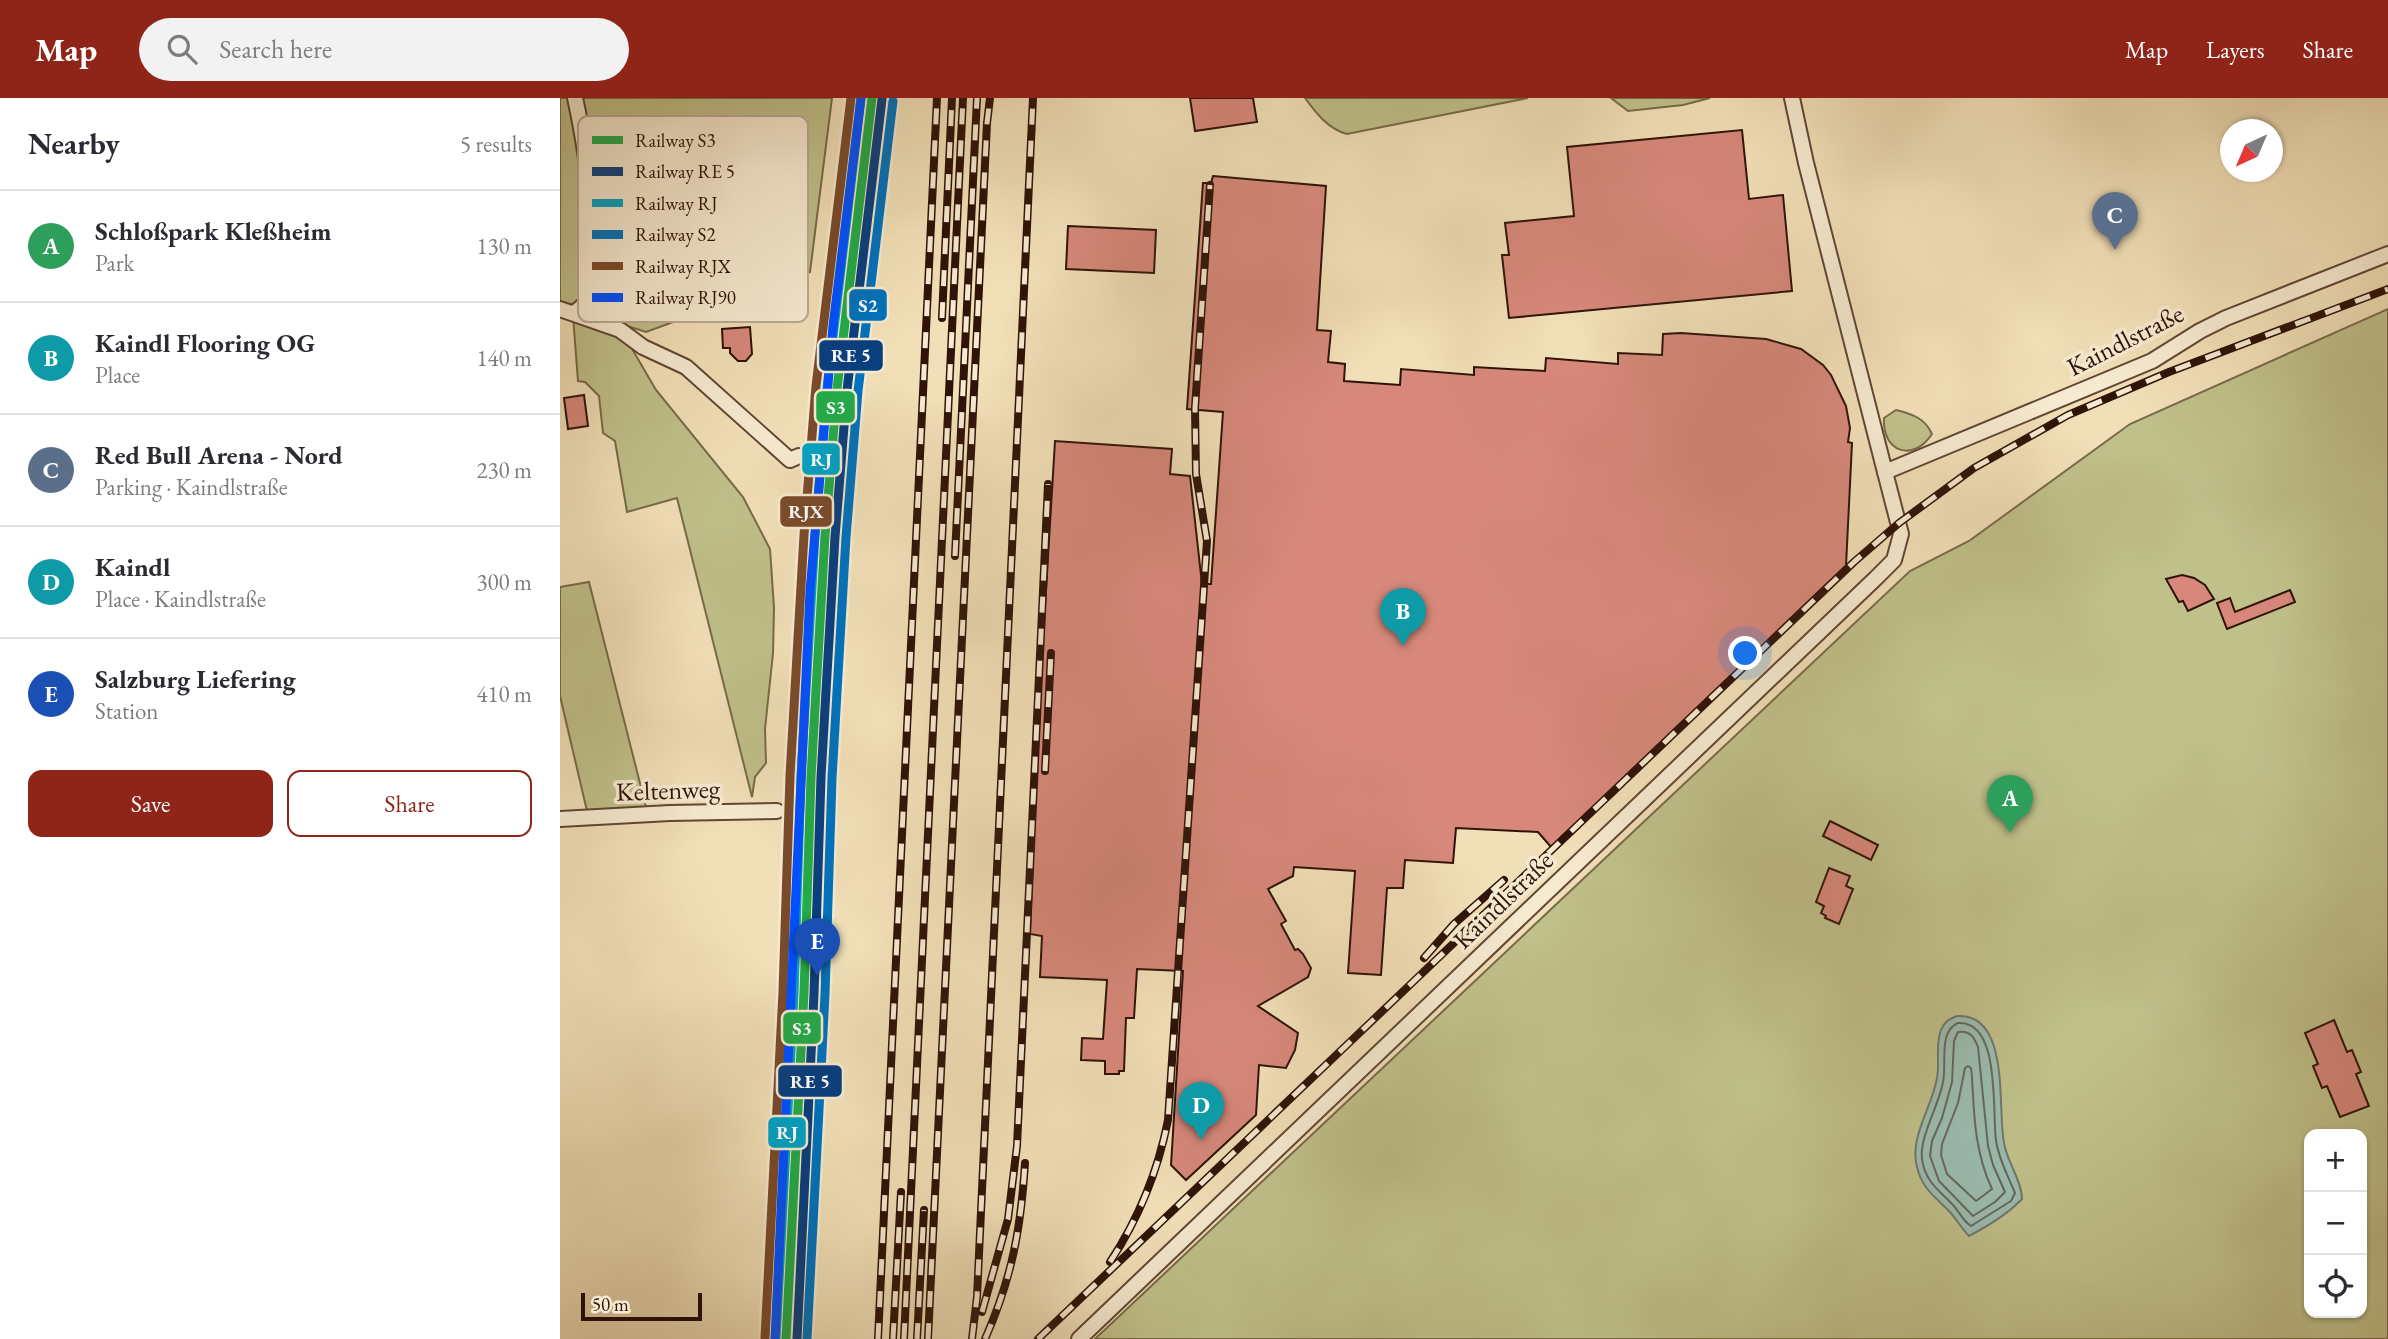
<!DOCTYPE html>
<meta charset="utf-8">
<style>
body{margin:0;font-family:"EB Garamond",serif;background:#f2f2f3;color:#2b2b33}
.controls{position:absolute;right:21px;bottom:21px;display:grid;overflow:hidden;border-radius:14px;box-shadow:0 2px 5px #0004}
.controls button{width:63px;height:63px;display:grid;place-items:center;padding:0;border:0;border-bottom:2px solid #e1e1e2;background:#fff;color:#2b2b33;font:35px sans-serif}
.compass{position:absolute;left:1660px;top:21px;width:63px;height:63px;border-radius:50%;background:#fff;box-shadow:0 2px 5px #0004;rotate:224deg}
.scale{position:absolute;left:21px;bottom:18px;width:121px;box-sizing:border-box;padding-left:7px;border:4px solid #2f1308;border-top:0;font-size:19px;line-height:24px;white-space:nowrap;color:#2f1308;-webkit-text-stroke:5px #f6ead0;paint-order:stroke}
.you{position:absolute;left:1186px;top:556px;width:24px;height:24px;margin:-18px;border:5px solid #fff;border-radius:50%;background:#1a73e8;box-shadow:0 0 0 10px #1a73e833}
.badge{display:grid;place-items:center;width:46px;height:46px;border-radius:50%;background:#8f2418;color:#fff;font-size:23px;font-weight:700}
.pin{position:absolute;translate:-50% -58px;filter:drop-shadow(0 2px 4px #0008)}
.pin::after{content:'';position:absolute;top:37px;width:24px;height:21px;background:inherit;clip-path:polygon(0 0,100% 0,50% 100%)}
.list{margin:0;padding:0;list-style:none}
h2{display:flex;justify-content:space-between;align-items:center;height:91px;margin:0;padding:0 28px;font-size:30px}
h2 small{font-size:23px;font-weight:400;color:#7c7c81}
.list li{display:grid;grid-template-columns:46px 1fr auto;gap:21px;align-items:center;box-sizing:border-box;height:112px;padding:0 28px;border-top:2px solid #e1e1e2}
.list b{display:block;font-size:26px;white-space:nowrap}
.list p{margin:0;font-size:23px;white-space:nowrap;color:#7c7c81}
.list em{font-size:23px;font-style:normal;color:#7c7c81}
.actions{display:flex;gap:14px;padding:21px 28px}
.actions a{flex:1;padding:16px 0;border:2px solid #8f2418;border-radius:14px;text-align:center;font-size:24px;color:#8f2418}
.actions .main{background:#8f2418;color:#fff}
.icon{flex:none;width:38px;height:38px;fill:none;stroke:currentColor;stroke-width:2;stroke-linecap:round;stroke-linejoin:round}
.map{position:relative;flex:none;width:1828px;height:1241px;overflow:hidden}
header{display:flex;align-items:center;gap:42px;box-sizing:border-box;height:98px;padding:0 35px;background:#8f2418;color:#fff}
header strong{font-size:33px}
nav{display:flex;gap:38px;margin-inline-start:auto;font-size:24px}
.search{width:490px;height:63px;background:#f2f2f3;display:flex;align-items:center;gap:18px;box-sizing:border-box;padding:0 24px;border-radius:38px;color:#7c7c81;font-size:26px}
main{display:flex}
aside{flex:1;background:#fff}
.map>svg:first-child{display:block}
.green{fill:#c0c08a;stroke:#786a49;stroke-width:2;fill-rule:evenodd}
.water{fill:#9bbcb0;stroke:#70786d;stroke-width:2}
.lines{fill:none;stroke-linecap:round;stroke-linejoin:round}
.shore{stroke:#65685c;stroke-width:2}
.building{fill:#d7887b;stroke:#2f1308;stroke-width:2}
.street-casing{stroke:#604634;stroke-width:18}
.street{stroke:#f6ead0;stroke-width:14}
.rail-casing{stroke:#2f1308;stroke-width:8}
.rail{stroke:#f6ead0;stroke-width:5;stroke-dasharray:16;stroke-linecap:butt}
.rail-1-casing{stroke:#f6ead0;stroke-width:14}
.rail-2-casing{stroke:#f6ead0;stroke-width:14}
.rail-3-casing{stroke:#f6ead0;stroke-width:14}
.rail-4-casing{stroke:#f6ead0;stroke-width:14}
.rail-5-casing{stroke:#f6ead0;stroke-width:14}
.rail-6-casing{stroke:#f6ead0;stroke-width:14}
.rail-1{stroke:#23aa49;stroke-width:9}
.rail-2{stroke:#093f7f;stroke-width:9}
.rail-3{stroke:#02a2c4;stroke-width:9}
.rail-4{stroke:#0072bc;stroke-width:9}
.rail-5{stroke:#7a4b2a;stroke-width:9}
.rail-6{stroke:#0050ff;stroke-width:9}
.labels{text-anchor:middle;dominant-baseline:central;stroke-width:7;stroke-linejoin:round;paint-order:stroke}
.street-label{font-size:26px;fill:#2f1308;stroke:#f6ead0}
.key{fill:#f6ead0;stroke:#baaa94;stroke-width:2}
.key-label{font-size:19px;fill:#2f1308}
.line-badge{stroke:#f6ead0;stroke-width:2.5}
.badge-label{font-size:19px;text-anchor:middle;font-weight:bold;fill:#fff}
</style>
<header>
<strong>Map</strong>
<div class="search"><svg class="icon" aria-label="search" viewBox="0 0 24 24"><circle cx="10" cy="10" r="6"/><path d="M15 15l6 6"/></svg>Search here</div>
<nav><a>Map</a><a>Layers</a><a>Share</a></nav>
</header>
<main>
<aside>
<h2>Nearby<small>5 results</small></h2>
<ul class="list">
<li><span class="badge" style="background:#2e9e5b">A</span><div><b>Schloßpark Kleßheim</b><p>Park</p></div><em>130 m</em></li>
<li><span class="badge" style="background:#0f9aa8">B</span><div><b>Kaindl Flooring OG</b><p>Place</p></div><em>140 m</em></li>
<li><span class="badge" style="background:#5c6f8a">C</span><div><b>Red Bull Arena - Nord</b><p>Parking · Kaindlstraße</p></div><em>230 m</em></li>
<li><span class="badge" style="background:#0f9aa8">D</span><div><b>Kaindl</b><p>Place · Kaindlstraße</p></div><em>300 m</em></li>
<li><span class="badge" style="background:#1a4fb4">E</span><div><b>Salzburg Liefering</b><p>Station</p></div><em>410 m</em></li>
</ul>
<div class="actions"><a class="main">Save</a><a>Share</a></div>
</aside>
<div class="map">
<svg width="1828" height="1241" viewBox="0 0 1828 1241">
<rect width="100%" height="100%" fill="#f1dfb7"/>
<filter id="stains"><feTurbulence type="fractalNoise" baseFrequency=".00286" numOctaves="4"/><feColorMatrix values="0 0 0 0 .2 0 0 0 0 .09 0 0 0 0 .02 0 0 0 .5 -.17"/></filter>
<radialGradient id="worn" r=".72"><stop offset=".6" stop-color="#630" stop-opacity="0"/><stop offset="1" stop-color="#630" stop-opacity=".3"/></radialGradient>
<g class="green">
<polygon points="0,0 12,0 33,165 30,183 19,204 11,206 0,205"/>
<polygon points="19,0 272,0 250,174 86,234 42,220 35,213 33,201"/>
<path d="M745,0H968L787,36C768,31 756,15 745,0Z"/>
<polygon points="1051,0 1150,0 1123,7 1068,13"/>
<path d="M1828,211V1241H535L1350,473L1409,443L1570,326ZM1749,1036H1802V1215H1749Z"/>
<polygon points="13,218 64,237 96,292 183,399 210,451 214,510 213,555 205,631 206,665 195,679 192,699 117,400 67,414 55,343 43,335 39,298 25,284 18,283"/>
<path d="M1336,312C1352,316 1365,320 1372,336C1353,365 1322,354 1324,320Z"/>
<polygon points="29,484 86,709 27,713 0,598 0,489"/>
</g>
<path class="water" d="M1397,918C1451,915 1437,1010 1444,1045C1447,1064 1462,1083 1462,1101C1447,1117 1428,1128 1409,1138C1401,1130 1396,1120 1388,1112C1374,1098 1362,1090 1357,1069C1349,1039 1372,1010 1377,980C1380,965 1375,947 1381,932C1384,924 1389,921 1397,918Z"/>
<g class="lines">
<g class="shore">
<path d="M1398,925C1441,922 1432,1014 1436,1043C1439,1062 1448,1078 1455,1095L1451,1103L1411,1128C1403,1123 1400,1115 1394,1108C1379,1092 1365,1084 1362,1061C1359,1040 1379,1007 1383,984C1387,966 1378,933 1398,925Z"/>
<path d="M1398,934C1410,932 1414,939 1418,949L1428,1048L1433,1067L1445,1094L1435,1104L1413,1118L1379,1083L1370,1058L1372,1043L1382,1020L1392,984L1394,943Z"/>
<path d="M1408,968L1411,970L1412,979C1414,1018 1415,1055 1432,1091L1416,1103L1387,1076L1381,1057L1382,1046L1398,1005L1405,970Z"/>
</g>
</g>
<g class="building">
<polygon points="630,0 693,0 697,24 635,33"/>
<polygon points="1182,32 1189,101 1223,97 1232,193 949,220 942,157 949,157 945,125 1014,118 1007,49"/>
<polygon points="653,78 766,88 757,232 771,233 768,264 785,266 784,283 840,287 841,271 914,277 914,269 985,273 986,260 1058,266 1058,255 1102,257 1103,236 1121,235 1206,241 1241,251 1263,267 1271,277 1286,308 1290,330 1288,344 1292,345 1286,468 991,749 978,734 896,730 893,765 845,762 843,790 827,790 821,877 788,875 795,773 734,769 733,778 708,791 726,823 721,826 735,852 738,851 743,856 751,870 748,879 698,908 738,935 735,952 726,970 699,967 696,1017 626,1082 611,1067 623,873 577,871 574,920 566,920 564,973 559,973 559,976 545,976 545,963 521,962 522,940 543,941 547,882 480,879 482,838 470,836 478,625 495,343 612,351 610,376 630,378 642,486 651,486 663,314 627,311 643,85 651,85"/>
<polygon points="508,128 596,132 594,175 506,171"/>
<polygon points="190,229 192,256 186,263 178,263 170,255 170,250 163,250 162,231"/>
<polygon points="24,297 28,328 8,331 4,300"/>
<polygon points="1622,477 1634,480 1645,487 1654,501 1628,513 1623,503 1619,504 1606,481"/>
<polygon points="1730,492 1735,504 1667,531 1657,505 1670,500 1675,514"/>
<polygon points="1270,723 1318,747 1311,762 1263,738"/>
<polygon points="1269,770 1290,778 1286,788 1293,791 1279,826 1265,820 1266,818 1261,815 1264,808 1256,804"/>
<polygon points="1774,922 1787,954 1792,952 1801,974 1796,976 1809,1008 1780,1019 1767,988 1762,990 1753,968 1758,966 1745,935"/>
</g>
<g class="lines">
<defs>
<g id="street">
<polyline points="1232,0 1246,65 1325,374"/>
<polyline points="0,211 60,232 83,249 126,269 230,362 239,358"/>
<path d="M14,215C28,206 35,190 36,173C38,155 35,137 33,119C29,78 24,40 15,0"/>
<polyline points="0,721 110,715 217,713"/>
<polyline points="519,1241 1316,480 1334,462 1341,436 1325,374 1592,263 1640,233 1666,220 1828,156"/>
</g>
</defs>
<use href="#street" class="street-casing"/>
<use href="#street" class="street"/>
<defs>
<g id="rail">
<polyline points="382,220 392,0"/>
<polyline points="395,458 417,0"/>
<polyline points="485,673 491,555"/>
<polyline points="864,860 894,826 944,782"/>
<path d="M550,1164C579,1120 598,1073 608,1022L647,443L636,376L635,310L650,87"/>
<polyline points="422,1214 448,1121 457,1048 488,386"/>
<polyline points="318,1241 377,0"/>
<polyline points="333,1241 341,1094"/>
<polyline points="344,1241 403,0"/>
<polyline points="357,1241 364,1112"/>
<polyline points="368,1241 427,25 430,0"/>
<polyline points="412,1241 417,1199 473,0"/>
<path d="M425,1241C452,1180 461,1130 465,1065"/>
<polyline points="478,1241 1294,464 1339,425 1414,370 1508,317 1609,274 1828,191"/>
</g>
</defs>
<use href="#rail" class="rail-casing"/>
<use href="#rail" class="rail"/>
<defs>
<polyline id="rail-1" points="226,1241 244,895 251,679 265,438 277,291 312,0"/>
<polyline id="rail-2" points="237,1241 254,896 261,679 275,439 287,292 322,1"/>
<polyline id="rail-3" points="216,1240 234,895 241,678 255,437 267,290 301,0"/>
<polyline id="rail-4" points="247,1241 265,896 272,680 286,439 298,293 333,3"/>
<polyline id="rail-5" points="205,1240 223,894 230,678 244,437 256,288 291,0"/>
<polyline id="rail-6" points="215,1241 250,493 273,228 301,0"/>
</defs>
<use href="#rail-1" class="rail-1-casing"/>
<use href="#rail-2" class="rail-2-casing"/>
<use href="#rail-3" class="rail-3-casing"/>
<use href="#rail-4" class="rail-4-casing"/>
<use href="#rail-5" class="rail-5-casing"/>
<use href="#rail-6" class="rail-6-casing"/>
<use href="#rail-1" class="rail-1"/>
<use href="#rail-2" class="rail-2"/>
<use href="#rail-3" class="rail-3"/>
<use href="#rail-4" class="rail-4"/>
<use href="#rail-5" class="rail-5"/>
<use href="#rail-6" class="rail-6"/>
</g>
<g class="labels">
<g class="street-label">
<text transform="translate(1565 242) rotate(-27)">Kaindlstraße</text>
<text transform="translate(108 692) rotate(-2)">Keltenweg</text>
<text transform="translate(943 802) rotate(-44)">Kaindlstraße</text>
</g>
</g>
<rect x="18" y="18" width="230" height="206" rx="10" class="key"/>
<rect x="32" y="38" width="31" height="8" fill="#23aa49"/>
<rect x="32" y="69" width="31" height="9" fill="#093f7f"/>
<rect x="32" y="101" width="31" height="8" fill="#02a2c4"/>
<rect x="32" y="132" width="31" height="9" fill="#0072bc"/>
<rect x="32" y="164" width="31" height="8" fill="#7a4b2a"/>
<rect x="32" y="195" width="31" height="9" fill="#0050ff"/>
<g class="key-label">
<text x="75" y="49">Railway S3</text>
<text x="75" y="80">Railway RE 5</text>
<text x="75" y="112">Railway RJ</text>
<text x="75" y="143">Railway S2</text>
<text x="75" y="175">Railway RJX</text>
<text x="75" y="206">Railway RJ90</text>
</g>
<g class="line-badge">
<rect x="288" y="190" width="40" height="34" rx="7" fill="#0072bc"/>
<rect x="258" y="241" width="66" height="33" rx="7" fill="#093f7f"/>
<rect x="255" y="292" width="41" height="34" rx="7" fill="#23aa49"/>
<rect x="241" y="344" width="40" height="34" rx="7" fill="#02a2c4"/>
<rect x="219" y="397" width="54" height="33" rx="7" fill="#7a4b2a"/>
<rect x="222" y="913" width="40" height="34" rx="7" fill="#23aa49"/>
<rect x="217" y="966" width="66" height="34" rx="7" fill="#093f7f"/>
<rect x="207" y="1018" width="40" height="33" rx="7" fill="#02a2c4"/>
</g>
<g class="badge-label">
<text x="308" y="214">S2</text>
<text x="291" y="264">RE 5</text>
<text x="276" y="316">S3</text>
<text x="261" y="368">RJ</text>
<text x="246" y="420">RJX</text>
<text x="242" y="937">S3</text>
<text x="250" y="990">RE 5</text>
<text x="227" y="1041">RJ</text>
</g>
<rect width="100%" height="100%" filter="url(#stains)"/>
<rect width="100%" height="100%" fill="url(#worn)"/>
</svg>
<div class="controls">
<button>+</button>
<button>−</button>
<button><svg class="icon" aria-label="locate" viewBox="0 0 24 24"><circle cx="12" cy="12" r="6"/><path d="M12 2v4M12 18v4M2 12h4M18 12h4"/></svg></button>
</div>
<svg class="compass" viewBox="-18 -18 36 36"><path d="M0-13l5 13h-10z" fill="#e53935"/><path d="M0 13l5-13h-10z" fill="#7c7c81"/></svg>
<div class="scale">50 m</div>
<div class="you"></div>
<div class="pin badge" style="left:1450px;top:735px;background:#2e9e5b">A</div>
<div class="pin badge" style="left:843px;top:548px;background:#0f9aa8">B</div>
<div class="pin badge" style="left:1555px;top:152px;background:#5c6f8a">C</div>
<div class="pin badge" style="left:641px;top:1042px;background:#0f9aa8">D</div>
<div class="pin badge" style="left:257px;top:878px;background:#1a4fb4">E</div>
</div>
</main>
